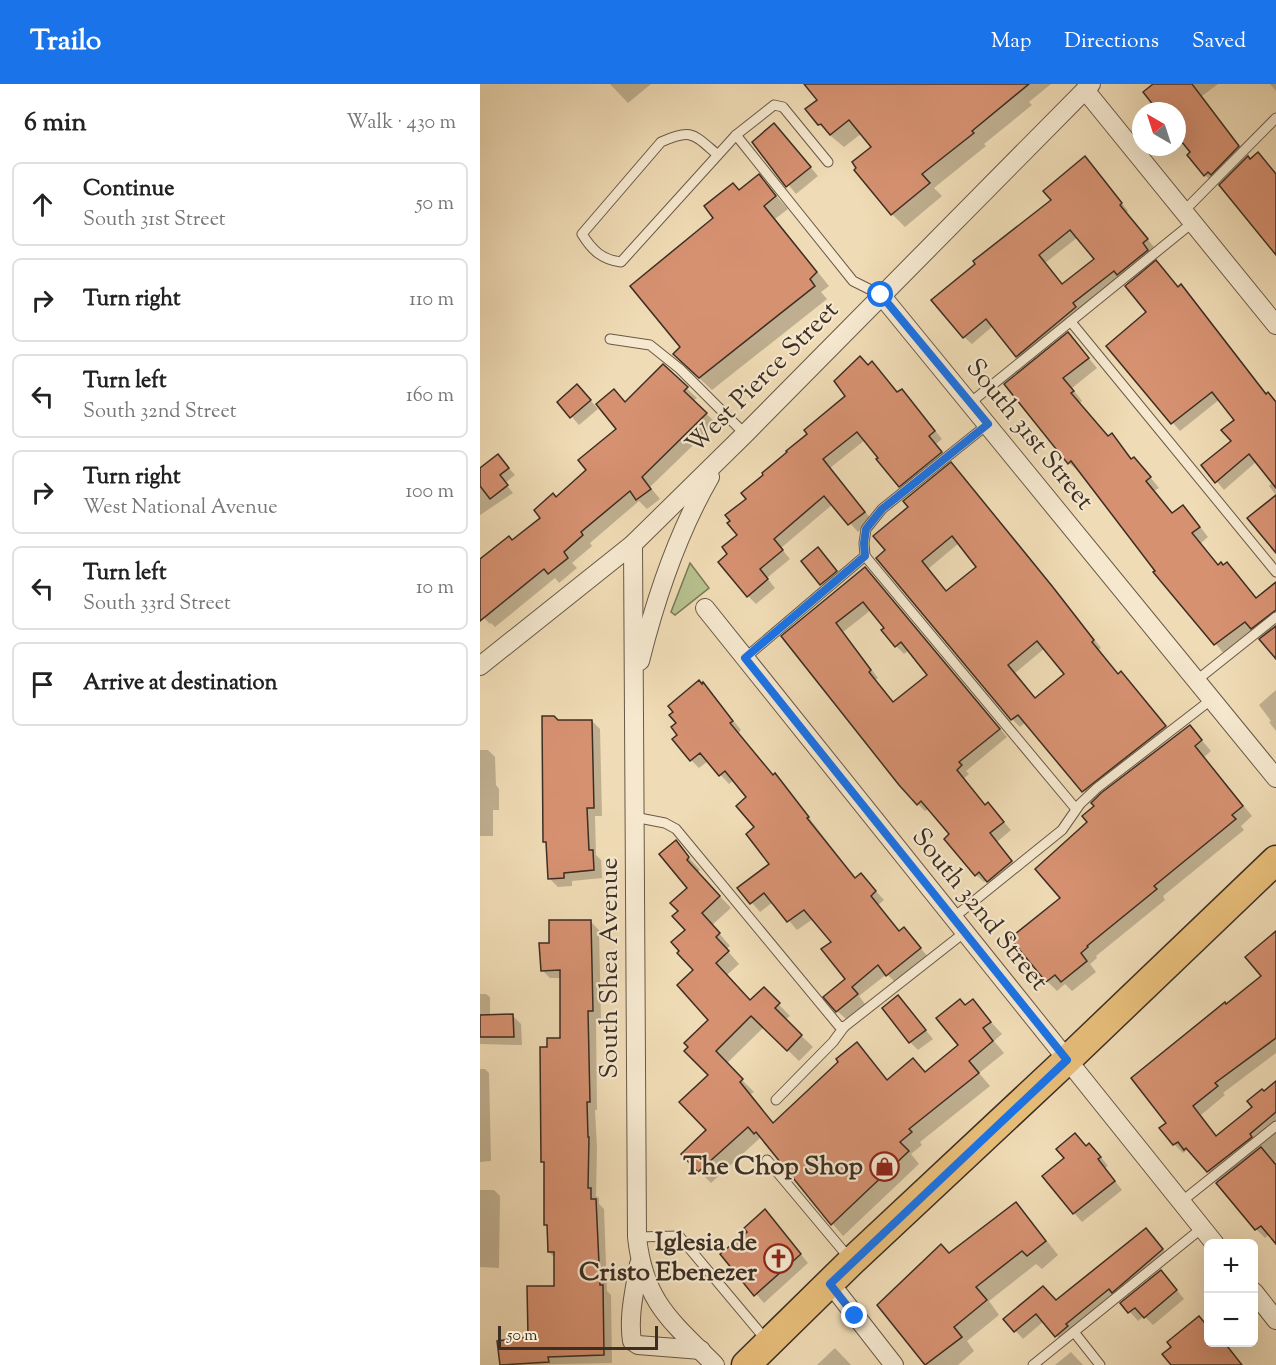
<!DOCTYPE html>
<meta charset="utf-8">
<style>
body{margin:0;font-family:"Sorts Mill Goudy",serif;background:#f2f2f2;color:#222}
.controls{position:absolute;right:18px;bottom:18px;display:grid;overflow:hidden;border-radius:9px;box-shadow:0 6px 24px #0002}
.controls button{width:54px;height:54px;display:grid;place-items:center;padding:0;border:0;border-bottom:2px solid #e0e0e0;background:#fff;color:#222;font:30px sans-serif}
.compass{position:absolute;left:652px;top:18px;width:54px;height:54px;border-radius:50%;background:#fff;box-shadow:0 6px 24px #0002;rotate:321deg}
.scale{position:absolute;left:18px;bottom:15px;width:160px;box-sizing:border-box;padding-left:6px;border:3px solid #3c2e23;border-top:0;font-size:16px;line-height:21px;white-space:nowrap;color:#3c2e23;-webkit-text-stroke:4px #f5e8cf;paint-order:stroke}
.stop{position:absolute;width:18px;height:18px;margin:-14px;border:4px solid #1a73e8;border-radius:50%;background:#fff}
.stop.end{background:#1a73e8;border-color:#fff;box-shadow:0 2px 6px #0008}
.list{margin:0;padding:0;list-style:none}
h2{display:flex;justify-content:space-between;align-items:center;height:78px;margin:0;padding:0 24px;font-size:26px}
h2 small{font-size:20px;font-weight:400;color:#767676}
.list li{display:grid;grid-template-columns:39px 1fr auto;gap:18px;align-items:center;box-sizing:border-box;height:84px;margin:0 12px 12px;padding:0 12px;border:2px solid #e0e0e0;border-radius:9px}
.list b{display:block;font-size:22px;white-space:nowrap}
.list p{margin:0;font-size:20px;white-space:nowrap;color:#767676}
.list em{font-size:20px;font-style:normal;color:#767676}
.icon{flex:none;width:33px;height:33px;fill:none;stroke:currentColor;stroke-width:2;stroke-linecap:round;stroke-linejoin:round}
.map{position:relative;flex:none;width:796px;height:1281px;overflow:hidden}
header{display:flex;align-items:center;gap:36px;box-sizing:border-box;height:84px;padding:0 30px;background:#1a73e8;color:#fff}
header strong{font-size:28px}
nav{display:flex;gap:33px;margin-inline-start:auto;font-size:21px}
main{display:flex}
aside{flex:1;background:#fff}
.map>svg:first-child{display:block}
.green{fill:#b7c18f;stroke:#7a7859;stroke-width:1.5}
.shadow{fill:#0003;fill-rule:evenodd}
.building{fill:#d69171;stroke:#3c2e23;stroke-width:1.5;fill-rule:evenodd}
.lines{fill:none;stroke-linecap:round;stroke-linejoin:round}
.service-casing{stroke:#695948;stroke-width:11}
.minor-casing{stroke:#695948;stroke-width:20}
.primary-casing{stroke:#3c2e23;stroke-width:31}
.service{stroke:#f5e8cf;stroke-width:9}
.minor{stroke:#f5e8cf;stroke-width:18}
.primary{stroke:#e8be7a;stroke-width:28}
.route{stroke:#1a73e8;stroke-width:8}
.labels{text-anchor:middle;dominant-baseline:central;stroke-width:4.5;stroke-linejoin:round;paint-order:stroke}
.street-label{font-size:26px;fill:#3c2e23;stroke:#f5e8cf}
.poi-label{font-size:26px;font-weight:bold;fill:#3c2e23;stroke:#f5e8cf;text-anchor:end}
</style>
<header>
<strong>Trailo</strong>
<nav><a>Map</a><a>Directions</a><a>Saved</a></nav>
</header>
<main>
<aside>
<h2>6 min<small>Walk · 430 m</small></h2>
<ul class="list">
<li><svg class="icon" aria-label="ahead" viewBox="0 0 24 24"><path d="M12 20V5M6 11l6-6 6 6"/></svg><div><b>Continue</b><p>South 31st Street</p></div><em>50 m</em></li>
<li><svg class="icon" aria-label="right" viewBox="0 0 24 24"><path d="M7 20v-9h11M14 6l5 5-5 5"/></svg><div><b>Turn right</b></div><em>110 m</em></li>
<li><svg class="icon" aria-label="left" viewBox="0 0 24 24"><path d="M17 20v-9H6M10 6l-5 5 5 5"/></svg><div><b>Turn left</b><p>South 32nd Street</p></div><em>160 m</em></li>
<li><svg class="icon" aria-label="right" viewBox="0 0 24 24"><path d="M7 20v-9h11M14 6l5 5-5 5"/></svg><div><b>Turn right</b><p>West National Avenue</p></div><em>100 m</em></li>
<li><svg class="icon" aria-label="left" viewBox="0 0 24 24"><path d="M17 20v-9H6M10 6l-5 5 5 5"/></svg><div><b>Turn left</b><p>South 33rd Street</p></div><em>10 m</em></li>
<li><svg class="icon" aria-label="arrive" viewBox="0 0 24 24"><path d="M6 21V4h12l-3 4 3 4H6"/></svg><div><b>Arrive at destination</b></div></li>
</ul>
</aside>
<div class="map">
<svg width="796" height="1281" viewBox="0 0 796 1281">
<rect width="100%" height="100%" fill="#efdbb5"/>
<filter id="stains"><feTurbulence type="fractalNoise" baseFrequency=".00333" numOctaves="4"/><feColorMatrix values="0 0 0 0 .2 0 0 0 0 .09 0 0 0 0 .02 0 0 0 .5 -.17"/></filter>
<radialGradient id="worn" r=".72"><stop offset=".6" stop-color="#630" stop-opacity="0"/><stop offset="1" stop-color="#630" stop-opacity=".3"/></radialGradient>
<polygon class="green" points="210,479 229,504 195,531 191,528"/>
<g class="shadow">
<polygon points="130,0 171,0 148,19"/>
<polygon points="326,0 571,0 549,18 552,21 504,60 506,62 454,104 462,112 425,143 412,130 393,63 382,49 364,63 352,53 339,40 339,16"/>
<polygon points="675,0 738,0 722,12 766,71 733,99 725,91 712,68 697,49 697,27 679,27"/>
<polygon points="790,0 796,0 796,7"/>
<polygon points="294,41 338,92 316,110 274,58"/>
<path d="M612,81L648,127L646,129L674,163L669,167L675,174L545,279L513,242L492,260L484,253L573,117ZM598,153L616,175L583,201L565,179Z"/>
<polygon points="279,92 308,125 295,135 349,202 341,208 347,215 232,306 207,283 202,263 260,108"/>
<polygon points="698,204 708,210 787,311 796,318 796,411 789,402 793,398 776,378 744,406 723,381 753,358 756,336 740,315 700,347 628,263"/>
<polygon points="588,250 617,284 592,304 602,317 599,320 628,353 631,351 653,376 663,384 679,404 674,407 693,430 702,423 712,432 728,453 721,459 739,482 743,483 747,480 777,515 796,505 796,573 775,547 744,570 677,487 600,387 599,388 589,379 571,354"/>
<polygon points="183,282 217,314 213,317 236,339 170,403 180,415 167,425 159,417 110,459 112,462 92,479 97,484 79,499 75,494 15,543 11,539 10,540 0,530 0,485 63,434 76,415 109,386 138,345 134,307 146,319"/>
<polygon points="418,310 430,315 462,355 456,360 469,377 428,410 385,356 350,384 392,436 378,448 353,420 301,464 310,475 287,494 295,504 276,520 268,512 249,471 259,451 249,440"/>
<polygon points="106,311 118,325 99,341 79,318"/>
<polygon points="24,379 35,391 25,399 33,409 0,431 0,387"/>
<path d="M479,388L580,511L621,564L618,566L639,591L649,597L693,650L611,715L546,638L540,643L532,635L398,474ZM479,459L498,484L467,509L448,485ZM565,564L586,590L556,615L535,589Z"/>
<polygon points="342,469 360,491 345,504 323,477"/>
<path d="M393,492L527,653L486,687L489,690L483,695L505,722L515,728L531,746L517,758L539,785L515,804L507,796L504,798L496,791L471,751L449,724L445,727L438,720L303,552ZM391,526L406,544L403,547L416,562L424,570L429,566L450,591L414,620L395,596L398,594L363,548Z"/>
<polygon points="796,606 796,647 789,638 791,637 779,621"/>
<polygon points="231,609 261,646 258,649 293,692 303,700 376,795 381,791 404,816 398,821 420,848 424,845 449,874 416,899 407,890 379,912 385,920 366,935 357,927 367,896 353,858 333,835 317,846 293,818 280,828 259,804 291,780 269,713 254,696 249,700 228,677 219,684 211,676"/>
<polygon points="112,637 120,645 122,732 115,732 116,771 121,776 122,794 92,797 92,802 78,803 69,794 68,761 64,757 77,638"/>
<polygon points="710,643 731,667 724,673 772,732 761,742 764,746 683,812 685,816 616,872 617,874 610,880 616,888 592,907 585,900 577,907 567,897 582,814"/>
<polygon points="0,666 8,666 15,673 16,701 19,705 19,726 13,726 13,752 0,752"/>
<polygon points="195,758 220,786 217,788 251,824 232,841 250,862 246,865 259,880 247,891 271,918 284,905 310,932 305,936 333,963 319,977 284,943 246,980 274,1008 270,1011 294,1040 377,960 408,996 433,976 446,989 480,961 486,922 492,917 522,950 514,957 524,969 499,989 510,1002 440,1058 442,1061 431,1070 439,1080 363,1152 280,1054 231,1099 203,1070 229,1046 230,936 215,886 207,846 200,827 209,804"/>
<polygon points="110,837 119,846 121,935 116,935 117,1026 115,1026 117,1063 116,1112 119,1114 119,1120 124,1125 127,1207 131,1211 132,1279 22,1281 19,1258 49,1254 76,1203 75,1174 69,1168 69,1143 66,1140 68,964 81,956 81,894 70,894 62,886 71,860"/>
<polygon points="796,848 796,969 743,1009 745,1011 721,1031 738,1053 774,1023 784,1009 796,999 796,1158 790,1150 785,1154 776,1145 716,1073 714,1074 707,1066 703,1069 694,1060 688,1039 746,922 783,892"/>
<polygon points="0,910 6,910 10,913 10,932 33,932 41,940 42,961 0,960"/>
<polygon points="418,913 453,955 438,966 430,958"/>
<polygon points="0,985 5,985 9,989 11,1077 0,1078"/>
<polygon points="618,1069 628,1082 625,1084 642,1106 602,1138 594,1129"/>
<polygon points="0,1106 14,1106 20,1112 19,1184 0,1183"/>
<polygon points="535,1120 549,1134 578,1171 562,1185 556,1180 509,1217 519,1231 487,1257 494,1267 478,1281 447,1281 399,1221"/>
<polygon points="285,1127 328,1179 284,1219 242,1171 269,1149"/>
<polygon points="666,1146 690,1173 584,1260 564,1237 543,1255 525,1235 576,1218"/>
<polygon points="689,1196 704,1215 673,1241 664,1232 658,1237 642,1219"/>
<polygon points="355,1264 371,1281 337,1281"/>
<polygon points="591,1268 603,1281 575,1281"/>
</g>
<g class="building">
<polygon points="324,0 549,0 492,47 494,49 442,90 450,99 411,131 374,86 376,84 372,78 391,63 369,36 350,51 341,40 338,41 325,25 337,16"/>
<polygon points="673,0 712,0 759,62 731,91 728,88 724,92 707,71 710,68 697,52 697,27 678,27 663,8"/>
<polygon points="294,39 331,83 306,103 272,58"/>
<polygon points="778,68 796,90 796,171 739,101 768,72 770,75"/>
<path d="M605,72L642,119L640,121L668,155L663,159L668,166L637,191L634,187L593,219L596,223L536,273L506,235L483,254L451,216L495,180L493,177L571,116L563,107ZM590,146L614,175L582,200L559,171Z"/>
<polygon points="279,90 296,112 284,122 337,188 330,195 335,202 219,294 193,270 200,263 150,202 233,134 224,122 253,99 259,106"/>
<polygon points="676,176 698,203 701,200 786,310 788,308 796,318 796,404 769,370 735,399 721,381 751,357 741,346 754,336 732,308 691,340 626,262 666,228 645,202"/>
<polygon points="588,248 609,274 583,294 594,307 591,309 628,352 632,349 651,375 654,373 671,393 666,397 692,429 703,421 720,443 712,449 738,481 741,478 743,481 747,478 776,514 796,498 796,526 771,545 765,538 734,561 673,488 675,487 591,377 588,380 524,300"/>
<polygon points="380,272 388,281 392,277 417,308 422,305 455,347 449,352 462,368 419,403 396,375 398,374 377,348 343,375 385,428 368,441 344,412 294,455 303,466 280,485 288,495 267,513 238,478 247,470 242,463 257,451 247,439 250,437 245,431 266,415 261,409 283,391 282,389 307,368 306,367 327,350 324,346 365,312 354,297"/>
<polygon points="183,280 208,303 204,307 227,329 162,393 171,405 156,416 150,407 101,448 103,451 84,468 88,474 68,490 64,485 0,537 0,475 29,452 32,456 60,434 54,426 73,409 76,413 106,386 98,376 136,345 116,320 134,305 145,318"/>
<polygon points="97,300 111,316 90,334 77,318"/>
<polygon points="18,370 29,384 20,391 28,401 10,415 0,402 0,384"/>
<path d="M471,378L572,502L614,556L612,558L638,590L641,587L686,642L602,708L538,631L531,636L396,474L405,466L393,452L428,423L423,417ZM472,452L496,483L466,507L442,477ZM557,557L584,590L555,614L528,581Z"/>
<polygon points="796,411 796,469 767,434"/>
<polygon points="338,463 357,487 340,501 321,477"/>
<path d="M385,483L520,645L479,678L482,681L477,686L505,721L508,718L524,738L510,749L532,777L507,798L499,788L495,792L464,755L469,750L441,717L437,721L419,701L301,552ZM383,518L404,544L401,546L415,563L421,558L447,591L413,618L389,588L391,586L356,539Z"/>
<polygon points="796,542 796,575 779,555"/>
<polygon points="219,596 222,600 223,598 253,637 250,639 293,691 295,689 329,733 327,734 375,794 381,789 396,807 391,812 419,847 424,843 441,864 406,892 398,881 372,903 378,910 356,928 343,913 365,895 341,865 351,858 324,826 307,838 284,809 270,820 257,804 289,780 266,750 274,743 256,722 266,713 245,687 239,692 220,669 210,677 192,655 197,651 191,643 196,639 189,631 193,628 188,622"/>
<polygon points="62,632 74,632 78,636 112,636 114,724 107,724 109,766 113,766 114,786 84,789 84,794 68,795 66,758 63,758"/>
<polygon points="710,641 722,656 715,662 763,722 752,731 756,735 674,802 677,805 607,862 608,863 601,869 607,877 581,898 575,891 566,898 530,854 580,814 555,785 607,738 602,732 614,722 611,719 621,709"/>
<polygon points="196,756 209,773 207,776 240,812 222,829 240,849 236,853 249,867 236,879 270,916 284,903 300,919 295,924 322,951 307,967 271,932 236,967 263,995 260,998 293,1039 358,978 356,975 377,958 407,996 433,974 445,988 478,961 456,934 480,915 485,921 493,915 511,938 503,944 513,957 489,977 499,989 429,1045 432,1048 420,1058 429,1067 351,1141 276,1048 274,1050 268,1043 218,1088 201,1070 226,1046 199,1018 228,991 204,967 208,963 204,959 228,936 197,901 213,886 197,869 199,867 191,858 205,846 192,832 198,827 190,819 207,804 179,770"/>
<polygon points="69,836 111,836 113,927 108,927 110,1018 107,1018 108,1053 109,1053 108,1104 111,1104 111,1115 116,1115 120,1201 123,1201 124,1271 68,1273 69,1278 20,1281 17,1257 48,1253 47,1202 74,1202 74,1168 68,1168 67,1141 64,1141 64,1078 61,1078 60,963 67,963 67,954 80,954 80,886 61,887 59,859 69,859"/>
<polygon points="796,847 796,954 735,999 738,1002 713,1022 736,1052 772,1023 767,1017 782,1005 784,1007 796,997 796,1028 770,1050 772,1053 727,1088 706,1064 704,1066 698,1058 693,1061 679,1044 686,1039 651,994 745,918 746,920 781,892 765,873"/>
<polygon points="418,911 446,946 429,959 402,924"/>
<polygon points="33,930 34,953 0,953 0,931"/>
<polygon points="595,1049 606,1062 609,1059 621,1073 618,1075 635,1097 593,1130 562,1092 584,1074 576,1065"/>
<polygon points="781,1063 796,1081 796,1160 781,1142 775,1146 736,1099"/>
<polygon points="536,1118 566,1157 547,1172 542,1167 496,1203 507,1216 474,1243 482,1253 445,1281 397,1221 461,1160 469,1169"/>
<polygon points="285,1125 321,1170 274,1212 240,1170 267,1148 264,1144"/>
<polygon points="666,1144 683,1165 632,1209 629,1205 586,1240 588,1242 575,1253 556,1230 534,1248 523,1235 563,1202 576,1216"/>
<polygon points="681,1186 697,1206 664,1234 655,1224 648,1229 640,1219"/>
<polygon points="719,1232 729,1244 729,1258 744,1258 762,1281 691,1281 682,1270 691,1263 687,1258"/>
</g>
<g class="lines">
<defs>
<g id="service">
<polyline points="256,51 373,197 401,211"/>
<path d="M238,71C213,50 212,44 181,58L102,150C112,166 122,176 141,178L256,51L294,21L303,23L348,78"/>
<polyline points="703,128 796,34"/>
<polyline points="591,238 796,488"/>
<polyline points="130,255 170,261 200,285 265,350"/>
<polyline points="490,319 712,139"/>
<polyline points="385,472 596,725"/>
<polyline points="265,574 385,472 384,459 386,445 402,425 508,340"/>
<polyline points="717,596 796,533"/>
<polyline points="154,733 185,739 196,745 359,942 364,943 485,848"/>
<polyline points="473,834 582,746 600,720 617,704 732,615"/>
<polyline points="296,1016 353,958 364,943"/>
<polyline points="287,1076 370,1175"/>
<polyline points="701,1118 796,1042"/>
<polyline points="157,1153 199,1152 287,1257"/>
<polyline points="594,1248 620,1281"/>
<polyline points="553,1281 722,1144"/>
</g>
<g id="minor">
<polyline points="605,6 796,241"/>
<polyline points="401,211 796,694"/>
<path d="M153,460L157,1153C164,1218 192,1238 235,1281"/>
<polyline points="225,524 735,1160"/>
<path d="M160,577C176,513 197,450 230,393"/>
<polyline points="0,582 153,460 265,350 611,0"/>
<path d="M159,1180C155,1205 148,1232 152,1257L158,1261L221,1266"/>
<polyline points="350,1199 414,1281"/>
<polyline points="774,1208 796,1236"/>
</g>
<polyline id="primary" points="266,1281 372,1177 587,976 796,776"/>
</defs>
<use href="#service" class="service-casing"/>
<use href="#minor" class="minor-casing"/>
<use href="#primary" class="primary-casing"/>
<use href="#service" class="service"/>
<use href="#minor" class="minor"/>
<use href="#primary" class="primary"/>
</g>
<g class="lines">
<polyline class="route" points="375,1232 350,1200 587,976 265,574 385,472 384,459 386,445 402,425 508,340 401,211"/>
</g>
<defs>
<symbol id="shop-ring" viewBox="-11 -11 22 22"><circle r="9.5" fill="#f5e8cf" stroke="#8f2418" stroke-width="1.5"/><path d="M-5-2.5h2.3a2.7 3.5 0 0 1 5.4 0H5L5.5 6h-11ZM-1.5-2.5h3a1.5 2.3 0 0 0-3 0Z" fill="#8f2418"/></symbol>
<symbol id="church-ring" viewBox="-11 -11 22 22"><circle r="9.5" fill="#f5e8cf" stroke="#8f2418" stroke-width="1.5"/><path d="M-1.2-6h2.4v3.5h3.3v2.4h-3.3V6h-2.4V-.1h-3.3v-2.4h3.3Z" fill="#8f2418"/></symbol>
</defs>
<g fill-rule="evenodd">
<use href="#shop-ring" x="388" y="1066" width="33" height="33"/>
<use href="#church-ring" x="282" y="1158" width="33" height="33"/>
</g>
<g class="labels">
<g class="street-label">
<text transform="translate(283 294) rotate(-45)">West Pierce Street</text>
<text transform="translate(549 351) rotate(51)">South 31st Street</text>
<text transform="translate(499 826) rotate(51)">South 32nd Street</text>
<text transform="translate(130 884) rotate(-90)">South Shea Avenue</text>
</g>
<g class="poi-label">
<text x="383" y="1083">The Chop Shop</text>
<text x="277" y="1159">Iglesia de<tspan x="277" dy="30">Cristo Ebenezer</tspan></text>
</g>
</g>
<rect width="100%" height="100%" filter="url(#stains)"/>
<rect width="100%" height="100%" fill="url(#worn)"/>
</svg>
<div class="controls">
<button>+</button>
<button>−</button>
</div>
<svg class="compass" viewBox="-18 -18 36 36"><path d="M0-13l5 13h-10z" fill="#e53935"/><path d="M0 13l5-13h-10z" fill="#767676"/></svg>
<div class="scale">50 m</div>
<div class="stop" style="left:401px;top:211px"></div>
<div class="stop end" style="left:375px;top:1232px"></div>
</div>
</main>
